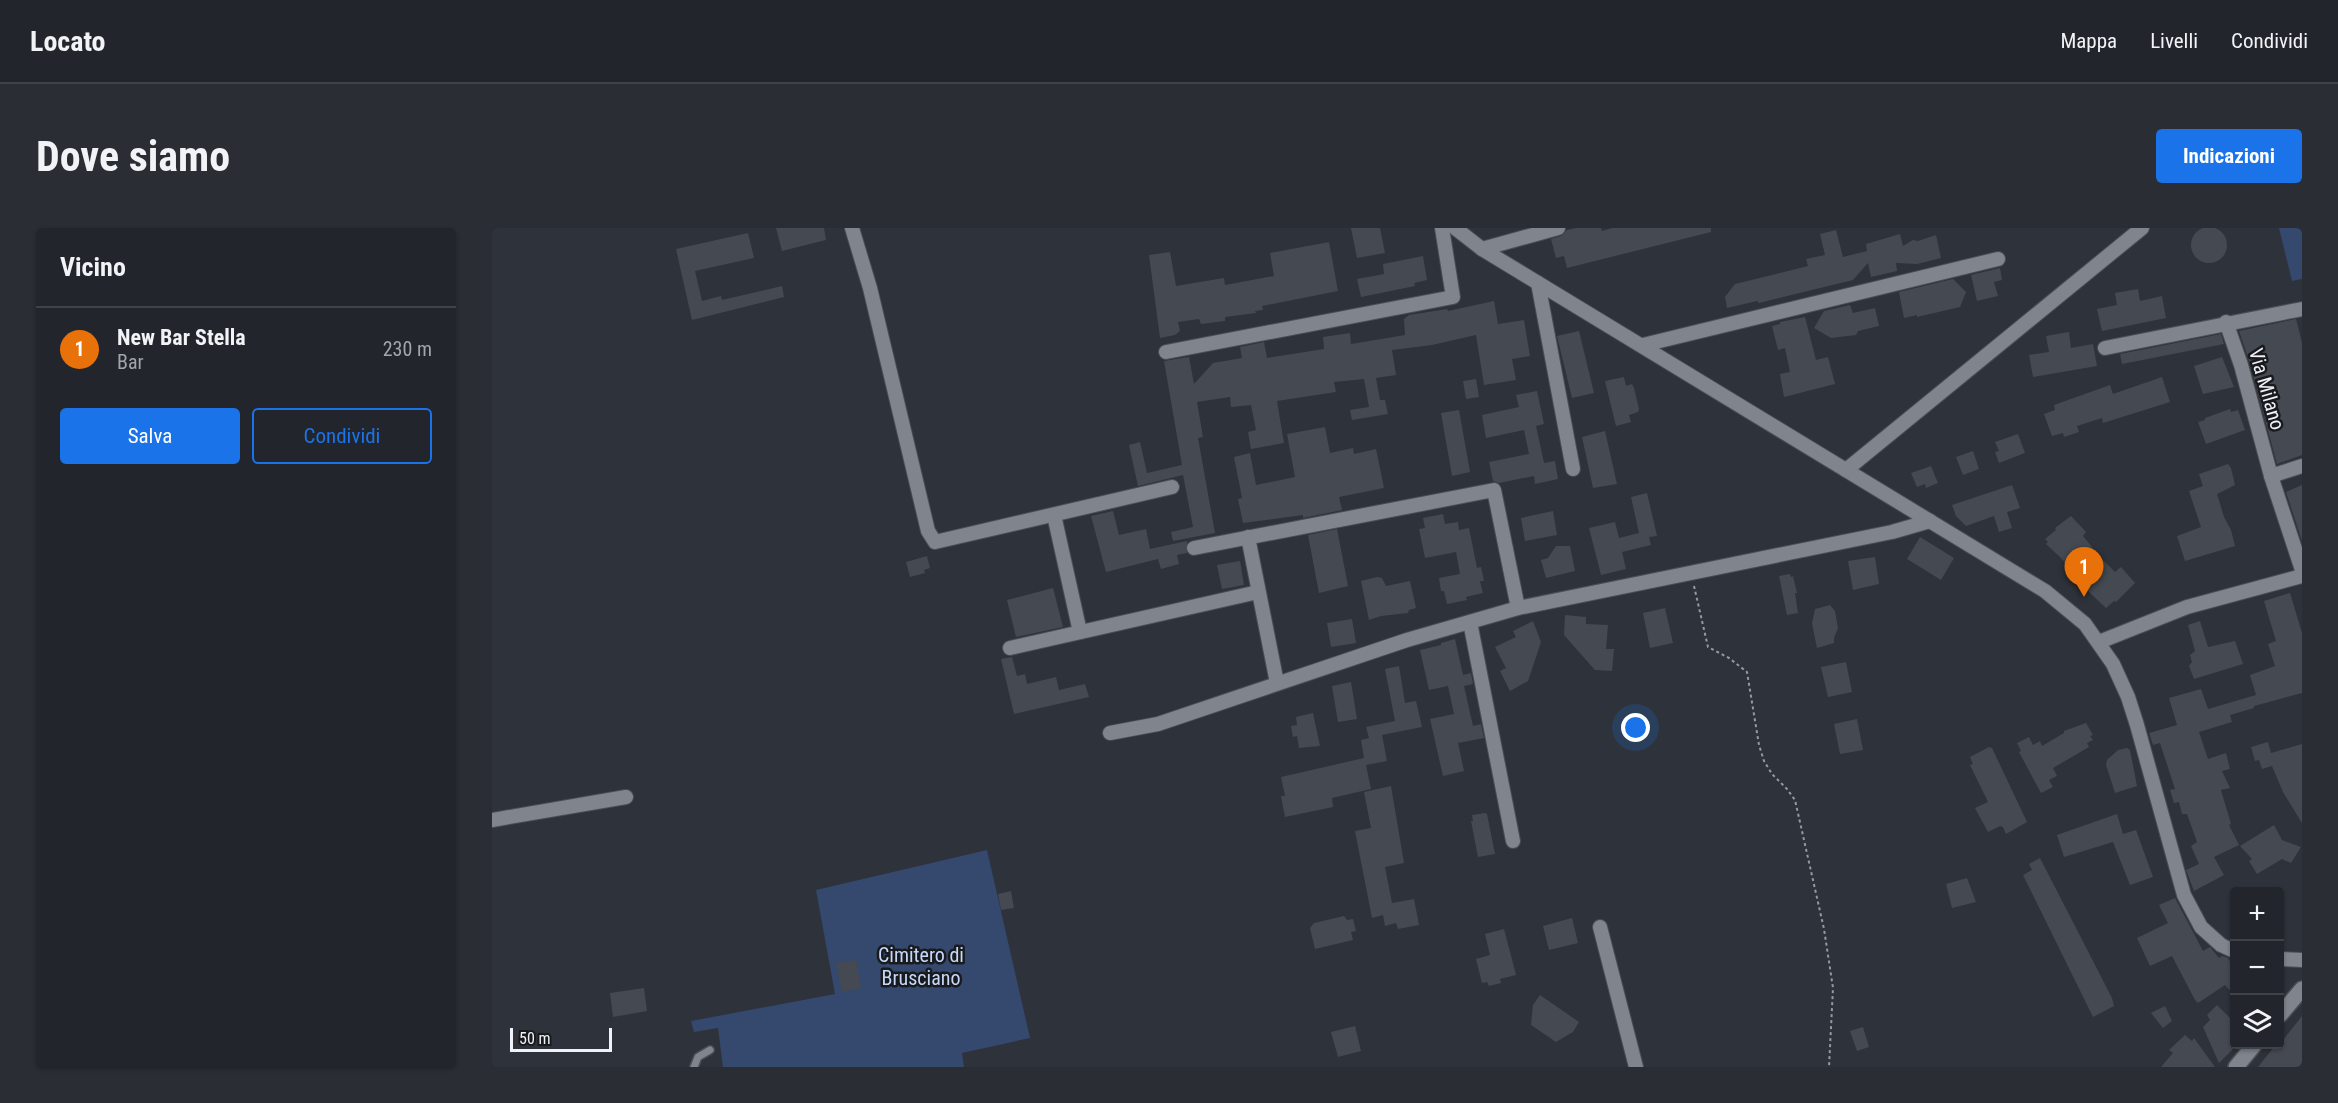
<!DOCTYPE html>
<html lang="it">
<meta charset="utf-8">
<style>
body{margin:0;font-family:"Roboto Condensed",sans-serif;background:#2a2e34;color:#f1f3f6}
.controls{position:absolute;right:18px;bottom:18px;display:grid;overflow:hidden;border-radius:6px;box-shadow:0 2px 4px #0004}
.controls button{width:54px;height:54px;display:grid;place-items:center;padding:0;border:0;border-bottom:2px solid #3f4348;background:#22262c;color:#f1f3f6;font:30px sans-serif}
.scale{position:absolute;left:18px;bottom:15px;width:102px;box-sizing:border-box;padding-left:6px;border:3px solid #eff2f7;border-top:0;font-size:16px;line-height:21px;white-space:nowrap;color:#eff2f7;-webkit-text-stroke:4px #181a1e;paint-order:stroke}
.you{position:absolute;left:1144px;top:500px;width:21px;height:21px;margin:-15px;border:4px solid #fff;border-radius:50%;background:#1a73e8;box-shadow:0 0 0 9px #1a73e833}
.badge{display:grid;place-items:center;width:39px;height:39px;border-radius:50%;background:#1a73e8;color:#fff;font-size:20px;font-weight:700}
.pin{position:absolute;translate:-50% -50px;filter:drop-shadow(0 2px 3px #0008)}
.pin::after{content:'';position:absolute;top:32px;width:21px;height:18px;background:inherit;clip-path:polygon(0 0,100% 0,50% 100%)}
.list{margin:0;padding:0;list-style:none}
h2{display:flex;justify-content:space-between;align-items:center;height:78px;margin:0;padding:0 24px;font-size:26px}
h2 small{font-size:20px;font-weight:400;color:#a2a5a9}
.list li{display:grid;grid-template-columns:39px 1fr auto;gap:18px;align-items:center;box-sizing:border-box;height:84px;padding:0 24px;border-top:2px solid #3f4348}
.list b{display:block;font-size:22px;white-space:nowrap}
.list p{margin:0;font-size:20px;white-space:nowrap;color:#a2a5a9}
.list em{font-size:20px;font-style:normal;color:#a2a5a9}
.actions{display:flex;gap:12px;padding:18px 24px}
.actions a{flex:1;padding:14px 0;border:2px solid #1a73e8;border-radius:6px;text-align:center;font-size:21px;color:#1a73e8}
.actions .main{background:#1a73e8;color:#fff}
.icon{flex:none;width:33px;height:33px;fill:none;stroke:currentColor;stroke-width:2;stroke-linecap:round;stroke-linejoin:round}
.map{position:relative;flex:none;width:1810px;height:839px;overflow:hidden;border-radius:6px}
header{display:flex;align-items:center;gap:36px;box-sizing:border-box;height:84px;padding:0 30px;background:#22262c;border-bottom:2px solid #3f4348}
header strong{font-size:28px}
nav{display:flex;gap:33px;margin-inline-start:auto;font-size:21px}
.intro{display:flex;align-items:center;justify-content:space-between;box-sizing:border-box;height:144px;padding:0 36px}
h1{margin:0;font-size:42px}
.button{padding:15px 27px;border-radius:6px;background:#1a73e8;color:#fff;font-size:21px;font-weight:700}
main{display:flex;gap:36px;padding:0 36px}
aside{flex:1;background:#22262c;border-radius:6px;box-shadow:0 2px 4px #0004}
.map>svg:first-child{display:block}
.green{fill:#35486d}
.building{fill:#454a52}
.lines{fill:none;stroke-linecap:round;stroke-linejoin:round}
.service-casing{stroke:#4a4e54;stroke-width:10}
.minor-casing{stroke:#4a4e54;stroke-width:16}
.tertiary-casing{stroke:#4a4e54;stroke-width:18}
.path{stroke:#969aa0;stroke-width:2;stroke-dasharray:3 3;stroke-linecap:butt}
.service{stroke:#7f848d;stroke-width:7}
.minor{stroke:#7f848d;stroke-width:14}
.tertiary{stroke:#7f848d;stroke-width:15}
.labels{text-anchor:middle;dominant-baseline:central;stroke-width:5;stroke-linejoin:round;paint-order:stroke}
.street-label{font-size:20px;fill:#eff2f7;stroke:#181a1e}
.park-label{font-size:20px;fill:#c7d9f9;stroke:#181a1e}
</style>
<header>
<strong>Locato</strong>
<nav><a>Mappa</a><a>Livelli</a><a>Condividi</a></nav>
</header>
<div class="intro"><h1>Dove siamo</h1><a class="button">Indicazioni</a></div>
<main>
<aside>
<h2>Vicino<small></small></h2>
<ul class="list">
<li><span class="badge" style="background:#e8710a">1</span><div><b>New Bar Stella</b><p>Bar</p></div><em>230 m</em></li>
</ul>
<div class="actions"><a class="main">Salva</a><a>Condividi</a></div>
</aside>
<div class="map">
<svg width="1810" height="839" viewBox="0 0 1810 839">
<rect width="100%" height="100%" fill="#2e323a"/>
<g class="green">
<polygon points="1787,0 1810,0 1810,51 1800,53"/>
<polygon points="495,622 538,810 470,825 472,839 231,839 226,800 202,804 199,793 343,766 324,662"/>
</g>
<g class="building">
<circle cx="1717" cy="17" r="18"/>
<polygon points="284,0 332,0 334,12 290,23"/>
<polygon points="859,0 888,0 893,25 865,30"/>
<polygon points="1084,0 1109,0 1110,3 1120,0 1219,0 1219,4 1075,40 1072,28 1064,30 1059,11 1069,8 1075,2"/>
<polygon points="1344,2 1351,29 1375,23 1374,16 1408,6 1411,18 1421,12 1426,13 1444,7 1449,30 1425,36 1404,35 1405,43 1379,49 1376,35 1361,52 1267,75 1265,73 1235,80 1233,69 1243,56 1316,38 1314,31 1333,27 1328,6"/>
<polygon points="256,5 262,30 203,43 210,73 229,68 230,72 290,58 292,69 200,92 184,21"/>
<polygon points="837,14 846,63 770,78 771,82 763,83 764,85 733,89 733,93 709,96 707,91 686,94 688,103 683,107 668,110 657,27 678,24 684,58 732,50 733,57 782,48 778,25"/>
<polygon points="931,28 935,52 922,55 923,58 869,69 865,51 892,46 891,36"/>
<polygon points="1508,40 1510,52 1502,54 1506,68 1485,73 1479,47"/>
<polygon points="1461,51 1474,64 1468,79 1425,89 1425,87 1412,90 1407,64"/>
<polygon points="1646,61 1648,73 1670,68 1674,90 1610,103 1605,81 1625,77 1623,65"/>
<polygon points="1002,73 1006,96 1032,92 1038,128 1020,131 1024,152 992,157 984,107 940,117 900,122 904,147 884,150 888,172 893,172 896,186 860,192 858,182 877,179 872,151 842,154 844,164 785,173 792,215 759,221 756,204 764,202 759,177 739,179 738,169 705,174 711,209 706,210 723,305 681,313 679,304 701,299 691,247 646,258 637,217 648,214 655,245 690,237 672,133 697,129 702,156 721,135 750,130 748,119 772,114 775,130 832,121 831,109 858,105 859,116 913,107 912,91 917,87 955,81 956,83"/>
<polygon points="1358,77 1361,85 1383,80 1387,98 1366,103 1364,107 1339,110 1322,100 1332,83"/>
<polygon points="1313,89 1324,132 1336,129 1343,156 1292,169 1288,146 1298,144 1293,120 1286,122 1280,98 1288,96 1288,94"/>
<polygon points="1804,91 1810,115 1810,227 1785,236 1758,135 1747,103"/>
<polygon points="1087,103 1102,165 1080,170 1065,108"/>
<polygon points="1577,104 1579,120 1601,116 1605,138 1541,149 1537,127 1557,124 1554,108"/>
<polygon points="1729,106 1732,116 1630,136 1628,126"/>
<polygon points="1730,129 1742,159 1711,166 1702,138"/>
<polygon points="1132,149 1134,158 1140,156 1142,160 1147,181 1146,184 1137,187 1139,194 1124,198 1113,153"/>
<polygon points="1670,149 1678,174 1611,195 1610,190 1585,198 1587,204 1572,209 1571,205 1560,208 1552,186 1563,182 1562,177 1618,157 1621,166"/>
<polygon points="984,151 987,169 974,171 971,153"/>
<polygon points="1045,163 1052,196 1044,198 1052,235 1063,233 1066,251 1043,256 1042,248 1007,255 1001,253 997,234 1037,226 1032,202 994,210 990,187 1027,179 1024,167"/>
<polygon points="1738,181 1739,184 1746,182 1753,202 1714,216 1706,194 1713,192 1713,190"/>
<polygon points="967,182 978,244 960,248 949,185"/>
<polygon points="833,199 838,225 861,220 862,226 884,221 892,260 847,269 850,282 811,290 811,287 751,295 746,271 750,270 742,229 758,225 764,257 803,249 795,206"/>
<polygon points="1113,203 1125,256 1101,260 1090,209"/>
<polygon points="1526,206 1533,225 1507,235 1503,224 1507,223 1503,214"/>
<polygon points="1481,223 1487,241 1471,247 1464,229"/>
<polygon points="1736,236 1739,240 1743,257 1725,266 1732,289 1739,302 1743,318 1693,333 1685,308 1709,299 1697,263 1711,258 1707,246"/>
<polygon points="1439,238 1446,255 1434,260 1433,256 1425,259 1419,245"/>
<polygon points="1520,257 1528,280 1515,284 1520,300 1507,304 1502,288 1474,298 1464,288 1460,277"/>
<polygon points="1810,257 1810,313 1794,264"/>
<polygon points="1155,265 1165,308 1157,309 1159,317 1130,324 1134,341 1109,347 1097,300 1123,294 1127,310 1147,305 1139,269"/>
<polygon points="621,283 627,307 654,301 658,321 695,313 695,325 685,327 687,336 669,341 666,331 614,344 599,288"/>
<polygon points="1061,283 1065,307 1033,313 1029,290"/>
<polygon points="951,286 953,296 966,294 967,302 977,300 985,340 989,339 992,353 988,353 991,365 974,369 975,372 955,376 952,363 949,363 947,350 968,346 964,324 933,330 927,301 933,300 931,290"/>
<polygon points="1579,288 1594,304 1591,308 1608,329 1623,344 1629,339 1643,355 1624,374 1622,373 1614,380 1598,365 1568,329 1554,316 1556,314 1553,311 1564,302 1563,300"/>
<polygon points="845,301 856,358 827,365 816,307"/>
<polygon points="1428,309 1462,330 1449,352 1415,331"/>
<polygon points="1064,318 1078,318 1083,343 1054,350 1049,332 1056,330"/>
<polygon points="435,328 438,340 432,342 433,345 418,349 414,334"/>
<polygon points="1383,329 1387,356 1361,362 1356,333"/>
<polygon points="748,333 752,357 730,361 725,337"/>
<polygon points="1298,346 1299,349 1301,348 1305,365 1303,365 1306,385 1295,387 1287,348"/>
<polygon points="885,349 890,350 894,358 918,353 924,380 917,382 916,385 889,388 877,392 869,353"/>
<polygon points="561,360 571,399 524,409 515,372"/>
<polygon points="1798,365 1810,405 1810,465 1762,478 1762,480 1738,487 1740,494 1707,504 1716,531 1734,525 1738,541 1730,543 1738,560 1729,562 1739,596 1737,597 1747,617 1722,629 1732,647 1702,663 1694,642 1707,636 1699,618 1705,614 1695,586 1690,586 1687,574 1682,575 1678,562 1683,561 1668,515 1661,517 1657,505 1685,497 1677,470 1709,461 1716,481 1764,467 1758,447 1783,438 1776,416 1784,413 1772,373"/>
<polygon points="1338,377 1343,383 1346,400 1342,410 1342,415 1325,420 1320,395 1323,381"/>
<polygon points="1173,380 1181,415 1158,420 1151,385"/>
<polygon points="1073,387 1094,389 1094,396 1116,397 1114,421 1122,421 1120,443 1103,442 1072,407"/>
<polygon points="860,391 864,415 839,419 835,395"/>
<polygon points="1041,393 1049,414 1036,453 1018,463 1008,443 1014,440 1003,419 1024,409 1021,403"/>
<polygon points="1708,393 1716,419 1743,413 1751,436 1702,451 1697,438 1700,434 1698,427 1703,423 1696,397"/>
<polygon points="963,411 971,447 979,445 981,456 972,458 981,498 989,496 992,510 966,515 972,543 951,548 938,491 962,486 956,458 937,462 928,422 949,417 949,415"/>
<polygon points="520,429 525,448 533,446 535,456 564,449 567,462 593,456 597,469 522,486 509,431"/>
<polygon points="1354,434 1360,464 1336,469 1329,439"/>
<polygon points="907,438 913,475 924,473 930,499 890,507 895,533 874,537 879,561 840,570 841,579 793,589 789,568 793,568 789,549 872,530 869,512 877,510 874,499 903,493 893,441"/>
<polygon points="859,454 865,491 846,494 840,458"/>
<polygon points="821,485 828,518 807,520 805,508 801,509 799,498 805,497 804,489"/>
<polygon points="1365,491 1371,522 1348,526 1342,496"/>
<polygon points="1594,495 1601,507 1598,508 1601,512 1595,515 1597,519 1561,540 1565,548 1557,552 1561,559 1549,565 1527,524 1529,523 1525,515 1537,509 1541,517 1548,513 1550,518 1572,505 1572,503"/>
<polygon points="1776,514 1779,525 1810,516 1810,595 1791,564 1780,538 1770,541 1767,532 1763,533 1759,519"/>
<polygon points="1497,519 1500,520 1535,594 1514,606 1511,599 1508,598 1496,604 1483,580 1496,574 1478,537 1481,536 1478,529"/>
<polygon points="1635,520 1638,522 1645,558 1623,565 1614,537 1615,532 1626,522"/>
<polygon points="899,558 912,635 893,639 900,675 922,671 927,697 906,701 904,695 893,698 891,687 880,690 863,603 879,600 872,564"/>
<polygon points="993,585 995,586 1003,626 986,629 979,593 981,593 980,587"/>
<polygon points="1625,586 1631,606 1644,602 1661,649 1638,657 1621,614 1572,629 1565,607"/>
<polygon points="1782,597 1790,612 1809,619 1799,635 1790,631 1765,646 1757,633 1760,631 1748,618"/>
<polygon points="1548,630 1620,770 1622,778 1601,789 1531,647 1540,642 1537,636"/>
<polygon points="1475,650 1484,674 1460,680 1454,656"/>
<polygon points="519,663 522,680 509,682 506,666"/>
<polygon points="1683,670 1711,723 1718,719 1727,730 1730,728 1736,730 1743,742 1743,768 1733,757 1706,775 1703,772 1680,728 1658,738 1645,710 1676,695 1667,677"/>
<polygon points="852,688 855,692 861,691 864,703 859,704 861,712 823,721 818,700 822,695"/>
<polygon points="1080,690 1086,715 1057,722 1051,698"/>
<polygon points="1012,701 1024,747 1008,751 1009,755 997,758 995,754 990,755 984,731 998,727 993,706"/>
<polygon points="364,732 369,760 350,764 344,735"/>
<polygon points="152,760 155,783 121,789 118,765"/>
<polygon points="1048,767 1087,794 1081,804 1064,814 1039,797 1041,777"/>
<polygon points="1725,777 1743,795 1743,819 1727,835 1711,799 1718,792 1715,787"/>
<polygon points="1673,778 1680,793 1671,800 1659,785"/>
<polygon points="1810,788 1810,839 1766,839 1782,819 1788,816"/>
<polygon points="863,798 869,823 846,829 839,804"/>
<polygon points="1371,799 1377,819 1365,823 1358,803"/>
<polygon points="1693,807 1700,813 1702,810 1723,839 1669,839 1681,825 1677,822"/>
</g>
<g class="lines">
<defs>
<polyline id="service" points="202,839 206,829 218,822"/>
<g id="minor">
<polyline points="360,0 378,60 436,303 443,314 680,259"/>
<polyline points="963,0 990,21 1553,363 1593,396 1621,436 1636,469 1645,497 1692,667 1709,699 1729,717 1742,723"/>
<polyline points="990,21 1066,0"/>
<polyline points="1046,55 1081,241"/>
<polyline points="1734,94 1749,137 1779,248 1810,342"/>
<polyline points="1151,117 1506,31"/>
<polyline points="1613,120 1810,81"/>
<polyline points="674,124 961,69 950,0"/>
<polyline points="1354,242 1650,0"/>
<polyline points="1779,248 1810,238"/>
<polyline points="562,287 588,404"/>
<polyline points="756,309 785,455"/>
<polyline points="702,320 1002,262 1026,380"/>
<polyline points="978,394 1021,613"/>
<polyline points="1607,414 1695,379 1810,348"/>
<polyline points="518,420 766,364"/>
<polyline points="618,505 666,496 915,412 1026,380 1400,304 1438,293"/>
<polyline points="0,592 134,569"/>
<polyline points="1108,699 1144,839"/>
<polyline points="1788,731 1810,732"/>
</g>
<g id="tertiary">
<polyline points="1788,787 1810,761"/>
<polyline points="1744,839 1763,816"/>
</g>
</defs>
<use href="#service" class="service-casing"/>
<use href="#minor" class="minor-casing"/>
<use href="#tertiary" class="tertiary-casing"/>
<polyline class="path" points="1202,358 1216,419 1237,430 1255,444 1267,517 1272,533 1280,546 1295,561 1303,572 1332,701 1341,760 1337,839"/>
<use href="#service" class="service"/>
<use href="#minor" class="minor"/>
<use href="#tertiary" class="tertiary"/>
</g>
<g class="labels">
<g class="street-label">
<text transform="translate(1775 161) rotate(74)">Via Milano</text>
</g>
<g class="park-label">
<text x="429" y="727">Cimitero di<tspan x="429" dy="23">Brusciano</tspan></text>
</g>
</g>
</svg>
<div class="controls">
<button>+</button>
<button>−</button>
<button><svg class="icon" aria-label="layers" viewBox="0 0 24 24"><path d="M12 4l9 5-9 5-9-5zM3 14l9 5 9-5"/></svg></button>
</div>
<div class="scale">50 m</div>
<div class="you"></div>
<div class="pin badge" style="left:1592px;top:369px;background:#e8710a">1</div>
</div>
</main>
